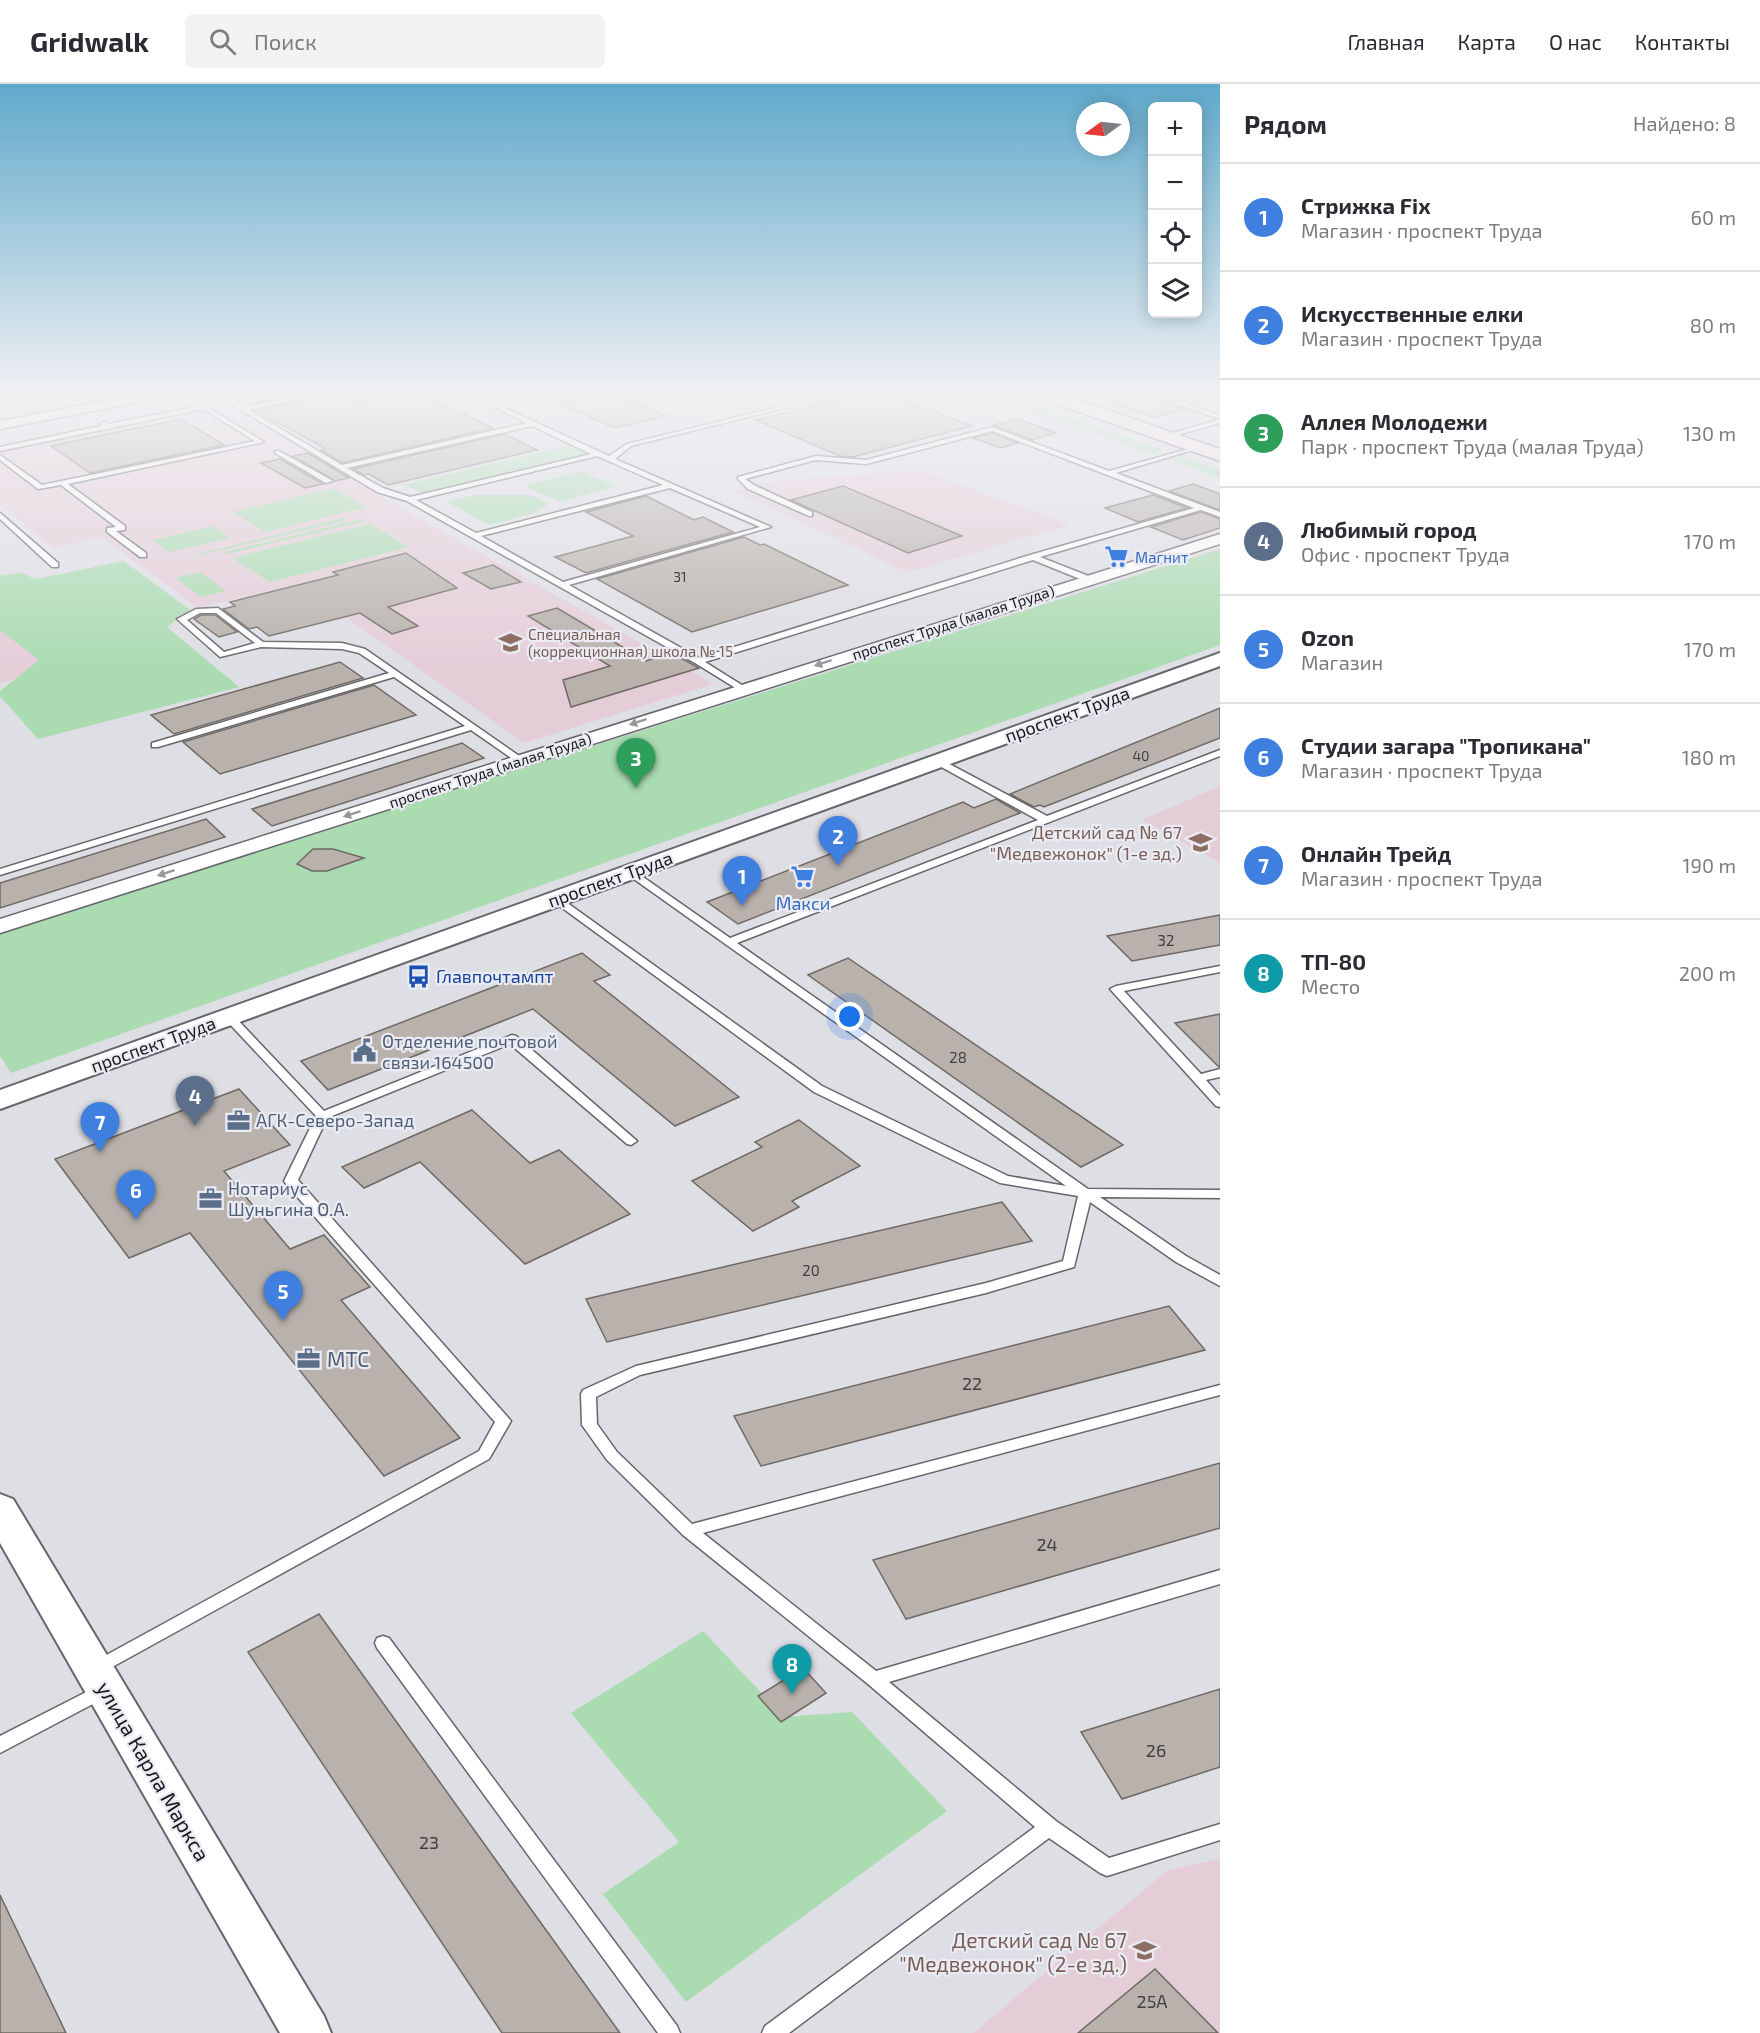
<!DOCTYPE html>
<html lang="ru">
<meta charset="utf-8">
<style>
body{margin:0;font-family:"Exo 2",sans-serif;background:#f2f2f3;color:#2b2b33}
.controls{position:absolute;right:18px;top:18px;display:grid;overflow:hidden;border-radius:9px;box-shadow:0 3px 15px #0003}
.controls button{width:54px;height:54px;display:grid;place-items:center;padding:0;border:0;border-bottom:2px solid #e1e1e2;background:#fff;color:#2b2b33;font:30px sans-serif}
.compass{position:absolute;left:1076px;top:18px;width:54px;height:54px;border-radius:50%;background:#fff;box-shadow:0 3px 15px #0003;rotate:255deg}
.you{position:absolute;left:850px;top:933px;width:21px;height:21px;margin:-15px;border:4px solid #fff;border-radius:50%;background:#1a73e8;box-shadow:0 0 0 9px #1a73e833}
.badge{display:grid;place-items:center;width:39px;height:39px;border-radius:50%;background:#d93025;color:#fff;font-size:20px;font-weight:700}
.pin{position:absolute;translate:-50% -50px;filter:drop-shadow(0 2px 3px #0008)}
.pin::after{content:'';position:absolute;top:32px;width:21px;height:18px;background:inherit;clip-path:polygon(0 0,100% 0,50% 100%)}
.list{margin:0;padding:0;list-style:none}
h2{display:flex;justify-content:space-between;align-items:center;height:78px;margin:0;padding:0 24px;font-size:26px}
h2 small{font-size:20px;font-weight:400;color:#7c7c81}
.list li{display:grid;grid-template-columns:39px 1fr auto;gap:18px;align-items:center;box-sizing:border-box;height:108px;padding:0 24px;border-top:2px solid #e1e1e2}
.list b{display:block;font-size:22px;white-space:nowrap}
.list p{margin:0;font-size:20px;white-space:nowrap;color:#7c7c81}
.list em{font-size:20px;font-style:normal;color:#7c7c81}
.icon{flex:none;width:33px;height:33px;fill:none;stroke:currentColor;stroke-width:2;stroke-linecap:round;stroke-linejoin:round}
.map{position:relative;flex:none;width:1220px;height:1949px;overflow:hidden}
header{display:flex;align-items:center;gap:36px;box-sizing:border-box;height:84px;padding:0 30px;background:#fff;border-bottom:2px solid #e1e1e2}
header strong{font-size:28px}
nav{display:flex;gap:33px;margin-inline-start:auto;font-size:21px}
.search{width:420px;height:54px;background:#f2f2f3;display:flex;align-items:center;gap:15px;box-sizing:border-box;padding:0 21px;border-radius:9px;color:#7c7c81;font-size:22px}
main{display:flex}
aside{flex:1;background:#fff}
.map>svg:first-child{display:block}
.education{fill:#e5cdd8}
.green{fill:#aadbb1}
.building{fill:#b8b1ac;stroke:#6f6964;stroke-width:1.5}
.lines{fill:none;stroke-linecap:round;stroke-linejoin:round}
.service-casing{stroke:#65656b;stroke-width:3}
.minor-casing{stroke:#65656b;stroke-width:3}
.tertiary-casing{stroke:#65656b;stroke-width:4}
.secondary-casing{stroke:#65656b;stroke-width:3}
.service{fill:#fff;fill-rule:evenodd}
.minor{fill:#fff;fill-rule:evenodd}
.tertiary{fill:#fff;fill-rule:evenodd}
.secondary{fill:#fce6eb;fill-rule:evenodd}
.oneway{fill:#989899}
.labels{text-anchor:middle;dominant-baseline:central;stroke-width:4.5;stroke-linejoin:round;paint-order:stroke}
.far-number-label{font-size:14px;fill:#413f40}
.far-shop-label{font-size:15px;fill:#366cbe;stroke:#ebebf3;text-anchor:start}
.far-street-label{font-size:15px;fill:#19191c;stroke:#ebebf3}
.far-education-label{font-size:15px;fill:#785e54;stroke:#ebebf3;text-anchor:start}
.number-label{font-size:15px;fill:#413f40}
.street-label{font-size:18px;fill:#19191c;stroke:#ebebf3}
.education-label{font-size:18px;fill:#785e54;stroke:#ebebf3;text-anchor:end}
.shop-label{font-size:18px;fill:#366cbe;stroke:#ebebf3}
.transit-label{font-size:18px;fill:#164399;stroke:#ebebf3;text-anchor:start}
.service-label{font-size:18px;fill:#4e5e75;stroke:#ebebf3;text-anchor:start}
.near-number-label{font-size:18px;fill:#413f40}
.near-service-label{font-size:21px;fill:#4e5e75;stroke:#ebebf3;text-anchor:start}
.near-street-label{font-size:21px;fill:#19191c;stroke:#ebebf3}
.near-education-label{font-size:21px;fill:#785e54;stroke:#ebebf3;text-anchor:end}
</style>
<header>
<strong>Gridwalk</strong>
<div class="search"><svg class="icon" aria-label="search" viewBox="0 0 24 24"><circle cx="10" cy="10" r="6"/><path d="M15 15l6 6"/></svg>Поиск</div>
<nav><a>Главная</a><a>Карта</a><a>О нас</a><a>Контакты</a></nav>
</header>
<main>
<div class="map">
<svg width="1220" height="1949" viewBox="0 0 1220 1949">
<rect width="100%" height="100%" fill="#dedee5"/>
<g class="education">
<polygon points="212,313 378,411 713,600 524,659 299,500 198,524 102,453 53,464 0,420 0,355"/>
<polygon points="923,387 1070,441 907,488 733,407 785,395"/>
<polygon points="0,536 50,578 23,593 0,600"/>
<polygon points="1220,702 1220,779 1142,736"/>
<polygon points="1220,1775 1220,1949 973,1949 1168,1786"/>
</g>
<g class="green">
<polygon points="990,312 1010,312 1164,366 1152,370"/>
<polygon points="568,362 587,370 422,409 404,401"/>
<polygon points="1180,371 1220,386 1220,394 1167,375"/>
<polygon points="580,387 616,402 560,418 524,402"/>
<polygon points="333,404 366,423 265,448 233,428"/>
<polygon points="475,411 530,411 549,419 535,429 489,441 447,418"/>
<polygon points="344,434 347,436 197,472 195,471"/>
<polygon points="362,435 365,437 228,470 225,468"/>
<polygon points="370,440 409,463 270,498 232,474"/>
<polygon points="213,442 230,454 169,468 153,456"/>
<polygon points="1220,465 1220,561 11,989 0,972 0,848"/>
<polygon points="124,477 190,526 167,543 239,603 38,655 0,612 0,607 39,576 0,546 0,492 21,489 36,495"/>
<polygon points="200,488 226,507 201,513 176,494"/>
<polygon points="703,1547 784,1633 852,1628 947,1727 686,1918 603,1810 679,1758 571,1629"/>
</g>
<g class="building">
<polygon points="234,312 291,312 248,320"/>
<polygon points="316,312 352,312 352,319 385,312 427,312 493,344 342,379 321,366 325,365 323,363 257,327 314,314"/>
<polygon points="594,312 619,312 667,332 615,344 560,320"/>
<polygon points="857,312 891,312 972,342 853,373 840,372 756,336"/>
<polygon points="1102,312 1152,312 1185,325 1155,334 1102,315"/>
<polygon points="1170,312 1209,312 1209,319 1199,322"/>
<polygon points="181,335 224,361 90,389 51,362"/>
<polygon points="1018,335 1056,349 1032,356 993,341"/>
<polygon points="992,349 1018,359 1001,364 973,354"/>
<polygon points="505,350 537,366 388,401 369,390 364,391 353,385"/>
<polygon points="308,369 349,394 335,397 293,372"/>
<polygon points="280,375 323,400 305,404 261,379"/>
<polygon points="1193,400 1220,410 1220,426 1169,407"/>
<polygon points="843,402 962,452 908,469 791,416"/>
<polygon points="1153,411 1187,424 1138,438 1105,424"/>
<polygon points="646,412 694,436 703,433 733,448 586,489 555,473 633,452 586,428"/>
<polygon points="1201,428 1220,435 1220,444 1183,456 1151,443"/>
<polygon points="744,453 760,461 764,460 848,501 692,548 597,495"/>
<polygon points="406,469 457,504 388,523 418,542 392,550 360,529 269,552 257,543 249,545 223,525 235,522 230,518 338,491 333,488"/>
<polygon points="493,481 521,498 491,505 463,489"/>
<polygon points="557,524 646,577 672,569 699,584 571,623 563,596 610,582 528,532"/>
<polygon points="201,531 215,531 237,548 219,553 194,535"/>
<polygon points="340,578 363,594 174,650 151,631"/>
<polygon points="374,601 416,631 220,690 183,658"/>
<polygon points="1220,624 1220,654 1044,723 1040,721 1034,723 1010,710"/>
<polygon points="462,659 484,674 272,742 252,725"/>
<polygon points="996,715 1020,729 738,840 707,818 963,718 974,724"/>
<polygon points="206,735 225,753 0,824 0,799"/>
<polygon points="313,765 333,765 364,774 327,787 312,787 297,780"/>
<polygon points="1220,831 1220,861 1132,877 1107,852"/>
<polygon points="582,869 610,891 594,897 739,1013 675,1042 533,925 328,1006 301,977"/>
<polygon points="848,874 1123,1061 1081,1083 808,891"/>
<polygon points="1220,930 1220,983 1219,983 1175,939"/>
<polygon points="239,1005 290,1061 224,1087 290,1165 324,1151 370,1203 341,1216 460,1354 384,1392 190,1149 129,1174 55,1075"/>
<polygon points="472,1026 530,1079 559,1066 630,1130 525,1180 420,1078 364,1104 342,1083"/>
<polygon points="799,1036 860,1082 792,1117 799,1123 753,1147 692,1097 762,1063 755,1058"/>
<polygon points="1002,1118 1032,1157 607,1258 586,1215"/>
<polygon points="1169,1222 1205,1266 761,1382 734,1332"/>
<polygon points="1220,1379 1220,1444 906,1535 873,1476"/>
<polygon points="319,1530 620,1949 502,1949 248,1568"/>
<polygon points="803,1584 826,1609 781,1638 758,1612"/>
<polygon points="1220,1605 1220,1683 1122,1715 1081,1648"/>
<polygon points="0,1811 66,1949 0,1949"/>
<polygon points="1155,1885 1218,1949 1078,1949"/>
</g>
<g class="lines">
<defs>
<g id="service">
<path d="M218,312H225L245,323L302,312H314L249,326L342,381L527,339L471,312H479L609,372L627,360L823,312H833L631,362L615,375L771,443L569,501L699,574L1030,471L1194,424L992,347L866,380L816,376L745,395L754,401L812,428V432H809L748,405L738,395V393L816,372L866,376L992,343L1109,387L1199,362V364L1116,389L1220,428V433L1201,426L1040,473L1091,493V497H1085L1033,476L705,578L745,603L746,605L742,608L695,579L407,417L377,408ZM532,342L591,370L410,413L383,404L347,384ZM597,372L663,401L476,449L416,416ZM670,404L760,443L563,498L481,452Z"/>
<polygon points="1154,312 1163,312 1220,331 1220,335"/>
<polygon points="204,321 264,358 68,400 125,442 125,446 116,447 146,469 146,473 140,473 107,448 107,444 116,443 61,401 38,405 0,376 0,371 42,401 255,357 203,325 0,367 0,363 101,342 100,340 103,338 109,340"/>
<polygon points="1220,335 1220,339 1167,354 1164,352"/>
<polygon points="275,367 279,367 333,397 326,399 275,369"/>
<polygon points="0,429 58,479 58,483 52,483 0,435"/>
<path d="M218,524L263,558L342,559L365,565L525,676L523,678H517L471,646L0,791V785L465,642L394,593L158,663H152V659L389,589L359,569L342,565L261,563L220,573L177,535L196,525ZM200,529H216L255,559L224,568L187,536Z"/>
<polygon points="1220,666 1220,672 737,859 1088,1105 1220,1106 1220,1114 1100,1113 1186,1172 1220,1191 1220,1202 1176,1178 1090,1118 1074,1183 986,1209 640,1291 596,1313 597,1340 617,1368 692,1440 1220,1301 1220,1311 703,1449 876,1587 1220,1486 1220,1500 889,1598 1056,1737 1109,1774 1220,1740 1220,1756 1107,1792 1100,1789 1049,1754 789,1949 762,1949 765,1942 1035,1743 868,1600 683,1451 607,1376 582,1341 581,1310 583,1306 636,1282 986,1199 1063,1177 1078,1112 1000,1099 814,1008 550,815 555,812 559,813 822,1002 1008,1092 1066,1102 624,788 629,785 633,786 730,854 1038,736 934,679 934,675 940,675 1047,732"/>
<polygon points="1220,882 1220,888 1124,907 1201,990 1220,985 1220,993 1206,996 1220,1012 1220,1023 1216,1022 1110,905 1116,902"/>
<polygon points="229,930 233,931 324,1027 512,951 516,952 637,1057 631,1061 627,1060 510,960 327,1034 298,1096 511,1337 489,1375 96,1592 90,1590 87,1585 90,1580 479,1367 495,1338 286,1100 284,1097 316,1032 225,935 223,933"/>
<polygon points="383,1552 389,1554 677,1942 680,1949 658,1949 377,1564 375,1559 377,1554"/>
<polygon points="102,1600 108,1602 111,1607 108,1612 0,1669 0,1652"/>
</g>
<g id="minor">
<polygon points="130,312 155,312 149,316 0,345 0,337"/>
<polygon points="1220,450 1220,460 0,849 0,835"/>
</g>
<g id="tertiary">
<polygon points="1220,569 1220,582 0,1025 0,1006"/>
<polygon points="0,1410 13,1415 324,1932 331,1949 280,1949 0,1459"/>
</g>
<polygon id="secondary" points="1042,312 1067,312 1220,365 1220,377 1045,316"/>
</defs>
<use href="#service" class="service-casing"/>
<use href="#minor" class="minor-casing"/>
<use href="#tertiary" class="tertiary-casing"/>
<use href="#secondary" class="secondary-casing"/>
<use href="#service" class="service"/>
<use href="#minor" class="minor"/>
<use href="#tertiary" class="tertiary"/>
<use href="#secondary" class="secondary"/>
</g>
<defs><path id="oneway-solid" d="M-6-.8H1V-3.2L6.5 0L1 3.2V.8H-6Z" transform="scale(1.5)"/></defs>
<g class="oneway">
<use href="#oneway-solid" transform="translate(823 579) rotate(162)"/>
<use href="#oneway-solid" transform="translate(638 638) rotate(162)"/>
<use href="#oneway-solid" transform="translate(352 730) rotate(162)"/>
<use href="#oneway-solid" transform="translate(166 789) rotate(162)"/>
</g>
<linearGradient id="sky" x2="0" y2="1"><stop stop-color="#60a9cb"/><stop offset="0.53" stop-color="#f0f0f3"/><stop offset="1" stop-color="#f0f0f3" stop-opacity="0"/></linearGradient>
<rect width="1220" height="585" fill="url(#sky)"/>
<defs>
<symbol id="supermarket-bare" viewBox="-9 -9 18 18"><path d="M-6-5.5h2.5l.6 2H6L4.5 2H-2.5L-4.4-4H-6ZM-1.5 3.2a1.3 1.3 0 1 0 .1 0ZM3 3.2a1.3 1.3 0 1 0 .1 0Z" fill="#3f7fe0" stroke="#ebebf3" stroke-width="2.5" paint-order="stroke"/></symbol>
<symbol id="school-bare" viewBox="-9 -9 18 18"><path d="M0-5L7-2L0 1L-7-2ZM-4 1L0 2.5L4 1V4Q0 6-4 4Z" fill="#8d6e63" stroke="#ebebf3" stroke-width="2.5" paint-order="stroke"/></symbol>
<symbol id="bus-bare" viewBox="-9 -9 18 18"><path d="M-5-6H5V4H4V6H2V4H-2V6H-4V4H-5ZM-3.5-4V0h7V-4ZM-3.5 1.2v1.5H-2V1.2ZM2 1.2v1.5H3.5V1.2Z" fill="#1a4fb4" stroke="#ebebf3" stroke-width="2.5" paint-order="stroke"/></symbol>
<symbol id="civic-bare" viewBox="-9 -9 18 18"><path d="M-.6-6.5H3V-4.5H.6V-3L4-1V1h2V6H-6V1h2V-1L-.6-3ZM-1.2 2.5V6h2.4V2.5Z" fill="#5c6f8a" stroke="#ebebf3" stroke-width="2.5" paint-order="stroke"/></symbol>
<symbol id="office-bare" viewBox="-9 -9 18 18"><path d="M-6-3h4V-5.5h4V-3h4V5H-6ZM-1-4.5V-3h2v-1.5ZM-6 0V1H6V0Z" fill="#5c6f8a" stroke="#ebebf3" stroke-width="2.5" paint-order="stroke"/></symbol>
</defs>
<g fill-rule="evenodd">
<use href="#supermarket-bare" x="1100" y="456" width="33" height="33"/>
<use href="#school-bare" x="494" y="542" width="33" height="33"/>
<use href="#school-bare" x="1184" y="742" width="33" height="33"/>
<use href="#supermarket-bare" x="786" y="776" width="33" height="33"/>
<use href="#bus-bare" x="402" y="876" width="33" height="33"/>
<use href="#civic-bare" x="348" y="950" width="33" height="33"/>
<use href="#office-bare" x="222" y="1020" width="33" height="33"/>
<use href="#office-bare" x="194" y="1098" width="33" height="33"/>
<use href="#office-bare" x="292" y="1258" width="33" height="33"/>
<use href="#school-bare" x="1128" y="1850" width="33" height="33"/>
</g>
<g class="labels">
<g class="far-number-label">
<text x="680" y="492">31</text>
<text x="1141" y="671">40</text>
</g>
<g class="far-shop-label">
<text x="1135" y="473">Магнит</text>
</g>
<g class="far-street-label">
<text transform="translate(953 538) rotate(-18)">проспект Труда (малая Труда)</text>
<text transform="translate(490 686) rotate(-18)">проспект Труда (малая Труда)</text>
</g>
<g class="far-education-label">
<text x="528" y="550">Специальная<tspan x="528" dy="17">(коррекционная) школа № 15</tspan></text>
</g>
<g class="number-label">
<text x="1166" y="856">32</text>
<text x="958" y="973">28</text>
<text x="811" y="1186">20</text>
</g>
<g class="street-label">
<text transform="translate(1067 630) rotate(-20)">проспект Труда</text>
<text transform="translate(610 795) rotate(-20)">проспект Труда</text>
<text transform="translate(153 960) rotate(-20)">проспект Труда</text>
</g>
<g class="education-label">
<text x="1182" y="748">Детский сад № 67<tspan x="1182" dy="21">"Медвежонок" (1-е зд.)</tspan></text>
</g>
<g class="shop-label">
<text x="803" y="819">Макси</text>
</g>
<g class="transit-label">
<text x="436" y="892">Главпочтампт</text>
</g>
<g class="service-label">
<text x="382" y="957">Отделение почтовой<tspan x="382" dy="21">связи 164500</tspan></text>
<text x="256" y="1036">АГК-Северо-Запад</text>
<text x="228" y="1104">Нотариус<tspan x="228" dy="21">Шуньгина О.А.</tspan></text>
</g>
<g class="near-number-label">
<text x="972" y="1299">22</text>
<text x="1047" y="1460">24</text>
<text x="1156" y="1666">26</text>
<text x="429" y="1758">23</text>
<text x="1152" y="1917">25А</text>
</g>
<g class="near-service-label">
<text x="327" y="1274">МТС</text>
</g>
<g class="near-street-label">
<text transform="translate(154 1687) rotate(60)">улица Карла Маркса</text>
</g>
<g class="near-education-label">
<text x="1127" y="1855">Детский сад № 67<tspan x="1127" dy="24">"Медвежонок" (2-е зд.)</tspan></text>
</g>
</g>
</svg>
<div class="controls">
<button>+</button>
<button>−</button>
<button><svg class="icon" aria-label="locate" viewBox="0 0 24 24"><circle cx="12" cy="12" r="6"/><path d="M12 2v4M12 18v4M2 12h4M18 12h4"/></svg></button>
<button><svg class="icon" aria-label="layers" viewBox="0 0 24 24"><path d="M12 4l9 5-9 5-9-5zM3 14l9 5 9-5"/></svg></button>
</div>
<svg class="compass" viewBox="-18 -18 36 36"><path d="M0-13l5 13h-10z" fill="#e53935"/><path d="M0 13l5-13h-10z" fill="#7c7c81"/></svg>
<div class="you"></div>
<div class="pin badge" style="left:742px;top:822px;background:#3f7fe0">1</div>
<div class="pin badge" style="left:838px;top:782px;background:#3f7fe0">2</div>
<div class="pin badge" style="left:636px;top:704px;background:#2e9e5b">3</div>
<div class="pin badge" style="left:195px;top:1042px;background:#5c6f8a">4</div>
<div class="pin badge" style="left:283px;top:1237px;background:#3f7fe0">5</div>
<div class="pin badge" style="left:136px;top:1136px;background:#3f7fe0">6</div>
<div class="pin badge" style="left:100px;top:1068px;background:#3f7fe0">7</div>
<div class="pin badge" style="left:792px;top:1610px;background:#0f9aa8">8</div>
</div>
<aside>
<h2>Рядом<small>Найдено: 8</small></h2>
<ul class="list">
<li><span class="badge" style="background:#3f7fe0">1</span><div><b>Стрижка Fix</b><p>Магазин · проспект Труда</p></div><em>60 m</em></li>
<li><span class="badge" style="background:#3f7fe0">2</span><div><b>Искусственные елки</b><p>Магазин · проспект Труда</p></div><em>80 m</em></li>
<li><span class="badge" style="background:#2e9e5b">3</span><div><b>Аллея Молодежи</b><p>Парк · проспект Труда (малая Труда)</p></div><em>130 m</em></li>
<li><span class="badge" style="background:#5c6f8a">4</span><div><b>Любимый город</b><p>Офис · проспект Труда</p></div><em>170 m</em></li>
<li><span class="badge" style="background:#3f7fe0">5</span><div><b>Ozon</b><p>Магазин</p></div><em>170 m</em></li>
<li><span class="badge" style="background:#3f7fe0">6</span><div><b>Студии загара &quot;Тропикана&quot;</b><p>Магазин · проспект Труда</p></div><em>180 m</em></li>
<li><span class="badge" style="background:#3f7fe0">7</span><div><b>Онлайн Трейд</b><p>Магазин · проспект Труда</p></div><em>190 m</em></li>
<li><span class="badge" style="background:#0f9aa8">8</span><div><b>ТП-80</b><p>Место</p></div><em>200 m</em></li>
</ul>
</aside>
</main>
